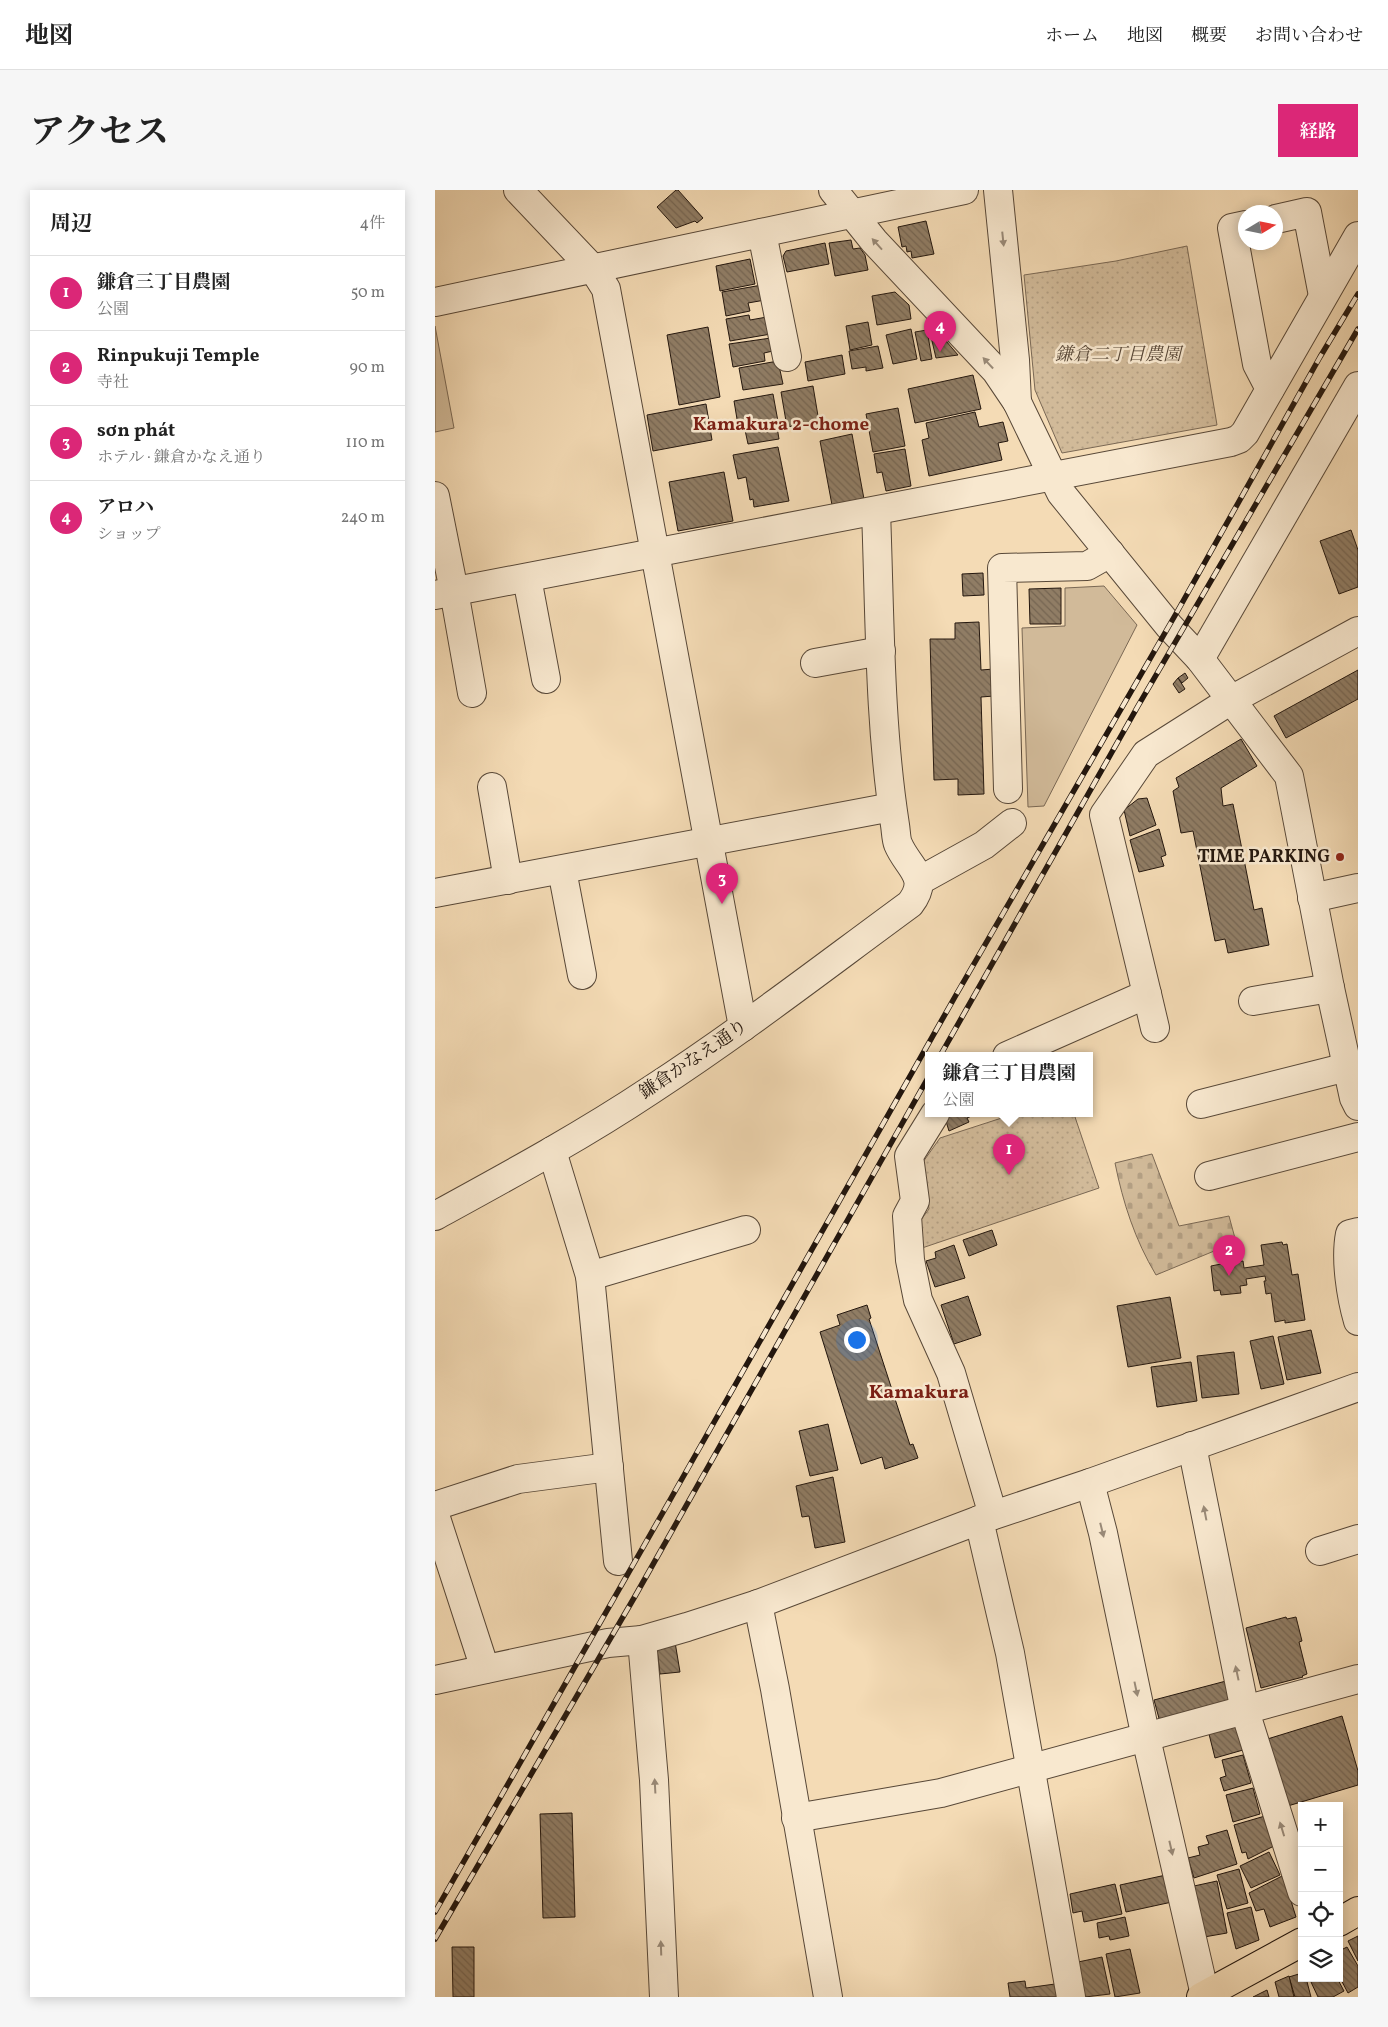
<!DOCTYPE html>
<html lang="ja">
<meta charset="utf-8">
<style>
body{margin:0;font-family:Vollkorn,"Noto Serif JP",serif;background:#f6f6f6;color:#222}
.controls{position:absolute;right:15px;bottom:15px;display:grid;overflow:hidden;border-radius:0px;box-shadow:0 2px 12px #0003}
.controls button{width:45px;height:45px;display:grid;place-items:center;padding:0;border:0;border-bottom:1px solid #e0e0e0;background:#fff;color:#222;font:25px sans-serif}
.compass{position:absolute;left:803px;top:15px;width:45px;height:45px;border-radius:50%;background:#fff;box-shadow:0 2px 12px #0003;rotate:80deg}
.you{position:absolute;left:421px;top:1149px;width:18px;height:18px;margin:-12px;border:4px solid #fff;border-radius:50%;background:#1a73e8;box-shadow:0 0 0 8px #1a73e833}
.badge{display:grid;place-items:center;width:32px;height:32px;border-radius:50%;background:#db2777;color:#fff;font-size:16px;font-weight:700}
.pin{position:absolute;translate:-50% -41px;filter:drop-shadow(0 1px 2px #0008)}
.pin::after{content:'';position:absolute;top:26px;width:18px;height:15px;background:inherit;clip-path:polygon(0 0,100% 0,50% 100%)}
.popup{position:absolute;left:490px;top:862px;width:168px;height:65px;box-sizing:border-box;display:grid;place-content:center;border-radius:0px;background:#fff;filter:drop-shadow(0 1px 4px #0005);font-size:16px;white-space:nowrap;color:#767676}
.popup b{font-size:19px;color:#222}
.popup::after{content:'';position:absolute;left:50%;top:100%;margin-left:-10px;border:10px solid transparent;border-top-color:#fff}
.list{margin:0;padding:0;list-style:none}
h2{display:flex;justify-content:space-between;align-items:center;height:65px;margin:0;padding:0 20px;font-size:21px}
h2 small{font-size:16px;font-weight:400;color:#767676}
.list li{display:grid;grid-template-columns:32px 1fr auto;gap:15px;align-items:center;box-sizing:border-box;height:75px;padding:0 20px;border-top:1px solid #e0e0e0}
.list b{display:block;font-size:19px;white-space:nowrap}
.list p{margin:0;font-size:16px;white-space:nowrap;color:#767676}
.list em{font-size:16px;font-style:normal;color:#767676}
.icon{flex:none;width:28px;height:28px;fill:none;stroke:currentColor;stroke-width:2;stroke-linecap:round;stroke-linejoin:round}
.map{position:relative;flex:none;width:923px;height:1807px;overflow:hidden;border-radius:0px}
header{display:flex;align-items:center;gap:30px;box-sizing:border-box;height:70px;padding:0 25px;background:#fff;border-bottom:1px solid #e0e0e0}
header strong{font-size:24px}
nav{display:flex;gap:28px;margin-inline-start:auto;font-size:18px}
.intro{display:flex;align-items:center;justify-content:space-between;box-sizing:border-box;height:120px;padding:0 30px}
h1{margin:0;font-size:35px}
.button{padding:12px 22px;border-radius:0px;background:#db2777;color:#fff;font-size:18px;font-weight:700}
main{display:flex;gap:30px;padding:0 30px}
aside{flex:1;background:#fff;border-radius:0px;box-shadow:0 2px 12px #0003}
.map>svg:first-child{display:block}
.cemetery{fill:url(#cemetery-stones);stroke:#7a6854}
.park{fill:#d1ba99;stroke:#7a6854}
.garden{fill:url(#garden-dots);stroke:#7a6854}
.building{fill:url(#building-back-hatch);stroke:#24170e}
.lines{fill:none;stroke-linecap:round;stroke-linejoin:round}
.minor-casing{stroke:#584838;stroke-width:30}
.major-casing{stroke:#24170e;stroke-width:30}
.minor{stroke:#f8e8cf;stroke-width:28}
.major{stroke:#f4dbb5;stroke-width:28}
.rail-casing{stroke:#24170e;stroke-width:5.5}
.rail{stroke:#f8e8cf;stroke-width:4;stroke-dasharray:11;stroke-linecap:butt}
.oneway{fill:#998a78}
.poi-dot{fill:#8f2418;stroke:#f8e8cf;stroke-width:2}
.labels{text-anchor:middle;dominant-baseline:central;stroke-width:5;stroke-linejoin:round;paint-order:stroke}
.park-label{font-size:18px;font-style:italic;fill:#584838;stroke:#f8e8cf}
.poi-label{font-size:18px;font-weight:bold;fill:#24170e;stroke:#f8e8cf;text-anchor:end}
.street-label{font-size:18px;fill:#24170e;stroke:#f8e8cf}
.neighbourhood-label{font-size:19px;font-weight:bold;fill:#7a1f14;stroke:#f8e8cf}
.quarter-label{font-size:20px;font-weight:bold;fill:#7a1f14;stroke:#f8e8cf}
</style>
<header>
<strong>地図</strong>
<nav><a>ホーム</a><a>地図</a><a>概要</a><a>お問い合わせ</a></nav>
</header>
<div class="intro"><h1>アクセス</h1><a class="button">経路</a></div>
<main>
<aside>
<h2>周辺<small>4件</small></h2>
<ul class="list">
<li><span class="badge">1</span><div><b>鎌倉三丁目農園</b><p>公園</p></div><em>50 m</em></li>
<li><span class="badge">2</span><div><b>Rinpukuji Temple</b><p>寺社</p></div><em>90 m</em></li>
<li><span class="badge">3</span><div><b>sơn phát</b><p>ホテル · 鎌倉かなえ通り</p></div><em>110 m</em></li>
<li><span class="badge">4</span><div><b>アロハ</b><p>ショップ</p></div><em>240 m</em></li>
</ul>
</aside>
<div class="map">
<svg width="923" height="1807" viewBox="0 0 923 1807">
<defs>
<pattern id="cemetery-stones" width="16" height="16" patternUnits="userSpaceOnUse" patternTransform="scale(1.25)"><rect width="16" height="16" fill="#d1ba99"/><path d="M2 7V4a2 2 0 0 1 4 0v3zM10 15v-3a2 2 0 0 1 4 0v3z" fill="#b39f83"/></pattern>
<pattern id="garden-dots" width="8" height="8" patternUnits="userSpaceOnUse" patternTransform="scale(1.25)"><rect width="8" height="8" fill="#d1ba99"/><path d="M2 2h.1M6 6h.1" fill="none" stroke="#b39f83" stroke-width="1.8" stroke-linecap="round"/></pattern>
<pattern id="building-back-hatch" width="6" height="6" patternUnits="userSpaceOnUse" patternTransform="scale(1.25)"><rect width="6" height="6" fill="#907d65"/><path d="M-1 5l2 2M0 0l6 6M5-1l2 2" fill="none" stroke="#756552"/></pattern>
</defs>
<rect width="100%" height="100%" fill="#f4dbb5"/>
<filter id="stains"><feTurbulence type="fractalNoise" baseFrequency=".004" numOctaves="4"/><feColorMatrix values="0 0 0 0 .2 0 0 0 0 .09 0 0 0 0 .02 0 0 0 .5 -.17"/></filter>
<radialGradient id="worn" r=".72"><stop offset=".6" stop-color="#630" stop-opacity="0"/><stop offset="1" stop-color="#630" stop-opacity=".3"/></radialGradient>
<path class="cemetery" d="M717,964L744,1036L794,1026L801,1052L721,1085C700,1050 688,1013 680,973Z"/>
<g class="park">
<polygon points="0,136 19,238 0,242"/>
<polygon points="669,396 702,435 609,616 593,617 587,438 630,436 630,398"/>
</g>
<g class="garden">
<polygon points="752,56 782,235 627,263 600,200 589,85 681,71"/>
<polygon points="579,924 639,924 664,998 487,1058 485,1031 494,1019 488,972 505,948"/>
</g>
<g class="building">
<polygon points="241,0 243,0 268,28 262,33 260,31 241,38 222,17"/>
<polygon points="491,31 499,64 477,68 476,61 472,62 471,56 467,57 463,37"/>
<polygon points="416,50 418,59 425,58 430,65 433,80 400,86 394,53"/>
<polygon points="390,53 394,74 352,82 348,66 351,61"/>
<polygon points="315,69 320,94 285,101 281,76"/>
<polygon points="327,95 330,110 313,113 315,121 291,126 287,102"/>
<polygon points="460,102 474,115 476,129 442,135 437,106"/>
<polygon points="314,125 315,130 332,127 336,144 295,151 291,129"/>
<polygon points="433,132 437,155 415,160 411,136"/>
<polygon points="273,137 285,207 244,215 232,145"/>
<polygon points="494,138 500,139 504,150 511,151 523,165 501,168"/>
<polygon points="476,139 482,169 458,174 451,145"/>
<polygon points="492,140 497,169 486,171 480,142"/>
<polygon points="336,148 338,161 329,163 330,171 298,177 294,154"/>
<polygon points="443,156 448,178 431,181 431,177 417,179 414,161"/>
<polygon points="407,165 410,184 373,191 370,172"/>
<polygon points="343,171 348,194 308,200 304,178"/>
<polygon points="538,185 546,219 480,233 473,199"/>
<polygon points="378,196 384,232 352,237 346,202"/>
<polygon points="338,204 344,237 342,237 344,249 313,254 310,240 304,241 299,211"/>
<polygon points="271,214 277,250 218,261 212,225"/>
<polygon points="463,218 470,256 438,262 431,224"/>
<polygon points="540,222 544,237 568,232 573,251 563,253 567,270 494,286 487,250 494,248 491,233"/>
<polygon points="417,244 429,309 397,315 385,251"/>
<polygon points="343,257 354,311 319,317 318,309 315,310 311,287 303,289 298,265"/>
<polygon points="470,259 476,296 451,301 447,282 442,283 439,264"/>
<polygon points="289,282 298,331 243,341 234,292"/>
<polygon points="916,340 923,360 923,397 904,404 885,351"/>
<polygon points="548,383 549,405 528,406 527,384"/>
<polygon points="626,398 626,434 595,434 594,399"/>
<polygon points="544,432 546,480 559,479 559,506 546,507 549,604 523,605 523,589 499,590 495,449 520,449 520,433"/>
<polygon points="923,480 923,509 851,548 839,526"/>
<polygon points="750,483 753,488 747,493 743,488"/>
<polygon points="743,488 750,499 744,503 738,494"/>
<polygon points="806,549 822,576 786,598 788,616 798,614 819,720 827,718 834,755 793,763 790,749 780,751 758,641 746,643 738,601 744,597 741,588"/>
<polygon points="712,608 721,635 695,646 689,620 703,609"/>
<polygon points="724,639 731,665 726,667 729,676 704,682 695,650"/>
<polygon points="513,924 538,924 539,925 532,928 534,932 514,941 510,928"/>
<polygon points="557,1040 562,1055 534,1066 528,1050"/>
<polygon points="847,1052 848,1055 852,1054 857,1085 863,1084 870,1130 850,1133 850,1130 840,1132 836,1103 831,1104 829,1091 831,1091 830,1086 811,1089 812,1095 805,1096 806,1103 786,1105 785,1100 779,1101 776,1076 786,1074 786,1070 798,1068 799,1072 808,1071 809,1078 829,1075 826,1055"/>
<polygon points="519,1055 530,1088 500,1097 491,1071 501,1068 500,1062"/>
<polygon points="533,1106 546,1145 519,1154 506,1115"/>
<polygon points="735,1107 746,1168 693,1177 682,1116"/>
<polygon points="432,1115 436,1128 434,1129 475,1255 478,1254 483,1268 450,1279 447,1267 426,1274 385,1142 405,1135 402,1125"/>
<polygon points="876,1140 886,1183 852,1190 843,1147"/>
<polygon points="838,1146 849,1194 826,1199 815,1151"/>
<polygon points="799,1162 804,1204 767,1208 762,1166"/>
<polygon points="756,1172 762,1211 722,1217 716,1177"/>
<polygon points="393,1234 403,1280 375,1286 364,1241"/>
<polygon points="398,1287 410,1352 380,1358 374,1326 367,1327 361,1296"/>
<polygon points="851,1427 852,1429 861,1427 867,1451 864,1452 872,1484 867,1486 868,1487 826,1498 811,1438"/>
<polygon points="240,1452 245,1482 225,1484 222,1459"/>
<polygon points="791,1491 797,1513 725,1532 719,1510"/>
<polygon points="907,1526 923,1581 923,1595 846,1618 826,1551"/>
<polygon points="800,1533 808,1560 780,1568 773,1540"/>
<polygon points="808,1565 816,1593 789,1601 785,1588 791,1586 787,1570"/>
<polygon points="818,1598 825,1624 798,1632 791,1605"/>
<polygon points="137,1623 140,1727 108,1728 105,1624"/>
<polygon points="830,1626 839,1656 813,1669 811,1662 807,1663 799,1635"/>
<polygon points="792,1640 802,1674 759,1688 753,1668 765,1665 763,1657 774,1654 771,1646"/>
<polygon points="834,1662 845,1685 816,1698 805,1676"/>
<polygon points="804,1679 813,1713 792,1719 782,1685"/>
<polygon points="731,1685 737,1712 691,1722 685,1695"/>
<polygon points="849,1685 859,1710 856,1711 861,1727 835,1737 829,1719 821,1721 814,1703"/>
<polygon points="782,1691 792,1743 769,1747 759,1696"/>
<polygon points="680,1694 687,1724 649,1732 647,1721 638,1723 635,1704"/>
<polygon points="816,1717 824,1750 801,1759 792,1723"/>
<polygon points="690,1727 694,1746 675,1750 674,1746 664,1748 662,1733"/>
<polygon points="923,1746 923,1771 913,1751"/>
<polygon points="17,1757 39,1757 39,1807 18,1807"/>
<polygon points="912,1757 923,1776 923,1797 913,1803 904,1786 904,1761"/>
<polygon points="695,1759 705,1803 680,1807 671,1764"/>
<polygon points="667,1767 675,1804 650,1807 643,1772"/>
<polygon points="867,1783 867,1788 871,1788 876,1807 860,1807 854,1787"/>
<polygon points="854,1786 859,1807 844,1807 840,1792"/>
<polygon points="883,1788 902,1788 909,1801 898,1807 883,1807 876,1792"/>
<polygon points="590,1791 591,1798 620,1794 622,1807 575,1807 573,1793"/>
<polygon points="832,1800 834,1807 818,1807"/>
</g>
<g class="lines">
<defs>
<g id="minor">
<polyline points="83,0 159,80 171,99 308,837"/>
<polyline points="398,0 439,51 561,181 582,212 626,303 734,436 765,469 854,586 895,798 919,908 923,916"/>
<polyline points="563,0 580,170 582,212"/>
<polyline points="841,29 872,22 888,106"/>
<polyline points="811,35 797,38 822,174 835,199"/>
<polyline points="327,43 352,167"/>
<polyline points="0,112 529,0"/>
<polyline points="0,306 19,401 37,503"/>
<polyline points="92,388 111,489"/>
<polyline points="0,405 796,252 804,249 810,243 923,46"/>
<polyline points="765,469 923,196"/>
<polyline points="380,473 446,461"/>
<polyline points="57,597 73,690"/>
<polyline points="573,599 567,378 652,376 675,363"/>
<polyline points="127,680 147,785"/>
<polyline points="484,691 549,655 577,633"/>
<polyline points="0,703 457,617"/>
<polyline points="877,708 923,698"/>
<polyline points="712,804 720,838"/>
<polyline points="818,811 895,798"/>
<polyline points="572,866 712,804 669,625 711,564 796,510 923,441"/>
<polyline points="766,914 912,877"/>
<polyline points="500,924 474,966 480,1011 472,1026 475,1070 483,1110 516,1183 558,1325"/>
<polyline points="117,961 155,1086 183,1371"/>
<polyline points="774,986 923,947"/>
<path d="M0,1026C73,986 147,946 216,900C305,842 389,777 475,714C496,687 473,678 463,654C461,649 461,641 460,635C444,532 445,426 441,321"/>
<path d="M923,1042L915,1044C910,1069 916,1107 923,1131"/>
<polyline points="155,1086 311,1040"/>
<polyline points="757,1256 810,1521 867,1702"/>
<polyline points="655,1293 668,1343 711,1548 770,1805"/>
<polyline points="0,1316 83,1289 174,1277"/>
<polyline points="0,1325 50,1479"/>
<polyline points="544,1330 575,1463 636,1807"/>
<polyline points="885,1361 923,1349"/>
<polyline points="323,1414 340,1499 393,1807"/>
<polyline points="207,1450 219,1590 229,1807"/>
<polyline points="0,1490 173,1453 207,1450 252,1437 323,1414 544,1330 655,1293 923,1197"/>
<polyline points="361,1628 506,1603 923,1489"/>
</g>
<g id="major">
<polyline points="904,1732 923,1721"/>
<polyline points="766,1807 867,1752"/>
</g>
</defs>
<use href="#minor" class="minor-casing"/>
<use href="#major" class="major-casing"/>
<use href="#minor" class="minor"/>
<use href="#major" class="major"/>
<defs>
<g id="rail">
<polyline points="505,866 703,516 923,139"/>
<polyline points="0,1722 235,1310 521,805 742,422 885,167 923,104"/>
<polyline points="0,1749 199,1408 494,886"/>
</g>
</defs>
<use href="#rail" class="rail-casing"/>
<use href="#rail" class="rail"/>
</g>
<defs><path id="oneway-solid" d="M-6-.8H1V-3.2L6.5 0L1 3.2V.8H-6Z" transform="scale(1.25)"/></defs>
<g class="oneway">
<use href="#oneway-solid" transform="translate(568 49) rotate(84)"/>
<use href="#oneway-solid" transform="translate(442 54) rotate(-132)"/>
<use href="#oneway-solid" transform="translate(553 173) rotate(-133)"/>
<use href="#oneway-solid" transform="translate(770 1323) rotate(-101)"/>
<use href="#oneway-solid" transform="translate(667 1340) rotate(76)"/>
<use href="#oneway-solid" transform="translate(802 1483) rotate(-102)"/>
<use href="#oneway-solid" transform="translate(701 1499) rotate(78)"/>
<use href="#oneway-solid" transform="translate(220 1596) rotate(-93)"/>
<use href="#oneway-solid" transform="translate(847 1639) rotate(-107)"/>
<use href="#oneway-solid" transform="translate(736 1658) rotate(77)"/>
<use href="#oneway-solid" transform="translate(226 1758) rotate(-92)"/>
</g>
<circle class="poi-dot" cx="905" cy="667" r="5"/>
<g class="labels">
<g class="park-label">
<text x="683" y="165">鎌倉二丁目農園</text>
</g>
<g class="poi-label">
<text x="895" y="667">TIME PARKING</text>
</g>
<g class="street-label">
<text transform="translate(259 870) rotate(-34)">鎌倉かなえ通り</text>
</g>
<g class="neighbourhood-label">
<text x="346" y="235">Kamakura 2-chome</text>
</g>
<g class="quarter-label">
<text x="484" y="1203">Kamakura</text>
</g>
</g>
<rect width="100%" height="100%" filter="url(#stains)"/>
<rect width="100%" height="100%" fill="url(#worn)"/>
</svg>
<div class="controls">
<button>+</button>
<button>−</button>
<button><svg class="icon" aria-label="locate" viewBox="0 0 24 24"><circle cx="12" cy="12" r="6"/><path d="M12 2v4M12 18v4M2 12h4M18 12h4"/></svg></button>
<button><svg class="icon" aria-label="layers" viewBox="0 0 24 24"><path d="M12 4l9 5-9 5-9-5zM3 14l9 5 9-5"/></svg></button>
</div>
<svg class="compass" viewBox="-18 -18 36 36"><path d="M0-13l5 13h-10z" fill="#e53935"/><path d="M0 13l5-13h-10z" fill="#767676"/></svg>
<div class="you"></div>
<div class="pin badge" style="left:574px;top:985px">1</div>
<div class="popup"><b>鎌倉三丁目農園</b>公園</div>
<div class="pin badge" style="left:794px;top:1086px">2</div>
<div class="pin badge" style="left:287px;top:714px">3</div>
<div class="pin badge" style="left:505px;top:162px">4</div>
</div>
</main>
